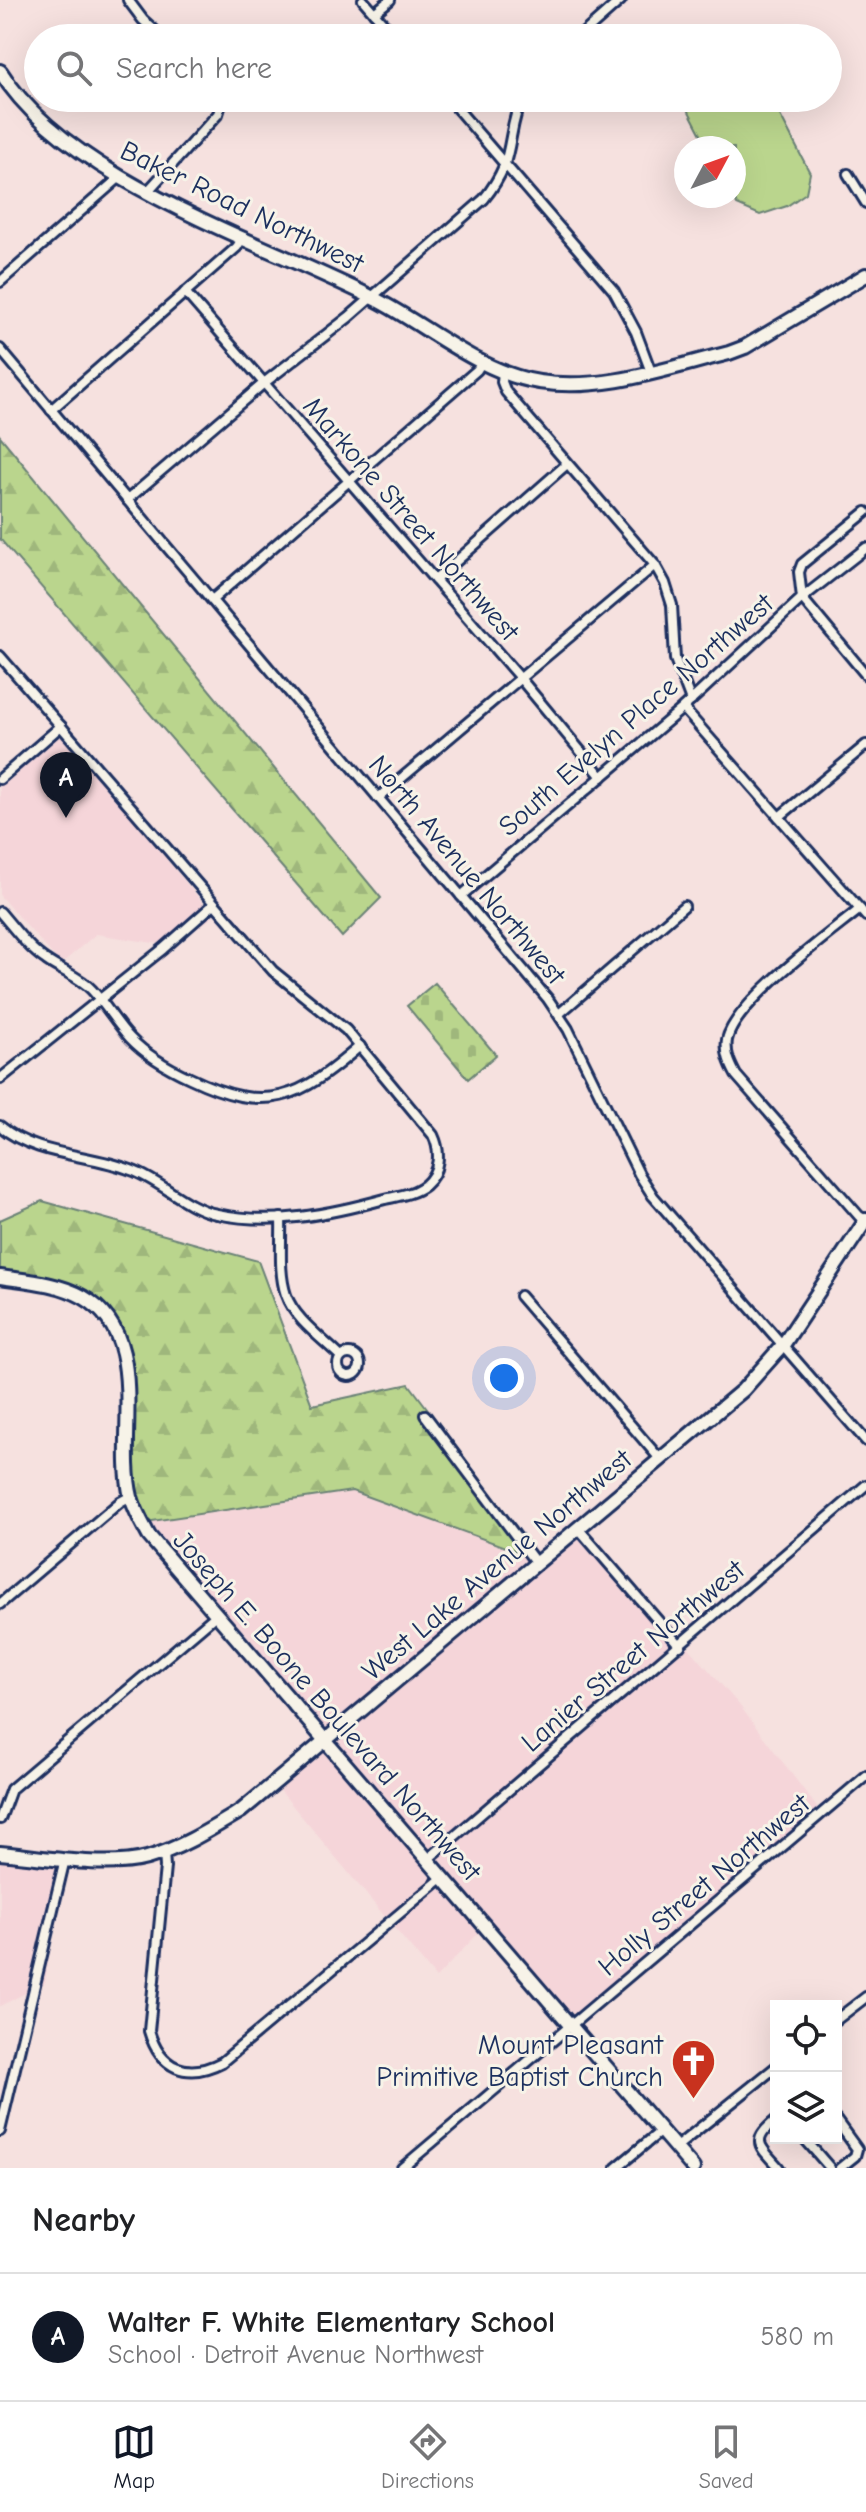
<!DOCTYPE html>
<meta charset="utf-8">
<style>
body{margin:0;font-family:"Comic Neue",sans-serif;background:#f6f6f6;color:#202124}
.controls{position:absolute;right:24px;bottom:24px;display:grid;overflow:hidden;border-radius:0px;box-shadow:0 8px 32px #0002}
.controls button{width:72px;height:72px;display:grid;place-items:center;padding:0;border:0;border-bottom:2px solid #e0e0e0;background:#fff;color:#202124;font:40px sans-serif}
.compass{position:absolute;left:674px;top:136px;width:72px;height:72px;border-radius:50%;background:#fff;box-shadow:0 8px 32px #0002;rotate:49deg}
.you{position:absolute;left:504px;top:1378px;width:28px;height:28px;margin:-20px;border:6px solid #fff;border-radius:50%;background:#1a73e8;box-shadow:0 0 0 12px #1a73e833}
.badge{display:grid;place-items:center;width:52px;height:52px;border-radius:50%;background:#111827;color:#fff;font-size:26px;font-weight:700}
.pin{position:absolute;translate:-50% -66px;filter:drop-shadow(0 2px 4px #0008)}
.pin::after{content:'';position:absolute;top:42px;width:28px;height:24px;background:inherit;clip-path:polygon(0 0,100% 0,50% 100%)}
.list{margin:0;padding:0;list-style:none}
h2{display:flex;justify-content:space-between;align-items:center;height:104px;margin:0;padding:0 32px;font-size:34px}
h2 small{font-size:26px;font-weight:400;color:#757577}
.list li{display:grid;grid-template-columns:52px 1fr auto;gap:24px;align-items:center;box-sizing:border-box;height:128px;padding:0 32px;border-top:2px solid #e0e0e0}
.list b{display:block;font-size:30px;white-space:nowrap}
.list p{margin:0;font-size:26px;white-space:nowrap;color:#757577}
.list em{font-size:26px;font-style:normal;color:#757577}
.icon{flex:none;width:44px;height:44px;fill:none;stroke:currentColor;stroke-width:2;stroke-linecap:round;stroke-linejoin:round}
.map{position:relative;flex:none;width:866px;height:2168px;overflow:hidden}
.search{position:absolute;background:#fff;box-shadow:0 8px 32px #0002;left:24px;right:24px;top:24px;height:88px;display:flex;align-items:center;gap:20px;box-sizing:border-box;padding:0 28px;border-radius:44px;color:#757577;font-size:30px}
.sheet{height:232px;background:#fff}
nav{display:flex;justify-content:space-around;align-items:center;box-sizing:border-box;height:112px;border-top:2px solid #e0e0e0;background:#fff;font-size:22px;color:#757577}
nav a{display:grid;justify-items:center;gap:4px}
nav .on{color:#111827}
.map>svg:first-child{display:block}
.built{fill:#f5d5d9}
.forest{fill:url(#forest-firs);stroke:#6a8276;stroke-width:2}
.cemetery{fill:url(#cemetery-stones);stroke:#6a8276;stroke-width:2}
.pitch{fill:#bad58d;stroke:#6a8276;stroke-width:2}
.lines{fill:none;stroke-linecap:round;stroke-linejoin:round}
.street-casing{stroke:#1b2f5e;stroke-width:14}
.secondary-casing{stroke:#1b2f5e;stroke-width:18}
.street{stroke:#f7f3e8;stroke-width:8}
.secondary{stroke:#f7f3e8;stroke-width:12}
.labels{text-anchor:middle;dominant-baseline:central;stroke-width:6;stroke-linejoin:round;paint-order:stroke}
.street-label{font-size:28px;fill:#1b2f5e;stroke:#f7f3e8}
.poi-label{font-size:28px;fill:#1b2f5e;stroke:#f7f3e8;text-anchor:end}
</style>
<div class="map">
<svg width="866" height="2168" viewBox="0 0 866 2168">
<defs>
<pattern id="forest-firs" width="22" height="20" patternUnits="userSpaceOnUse" patternTransform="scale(2)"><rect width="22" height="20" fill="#bad58d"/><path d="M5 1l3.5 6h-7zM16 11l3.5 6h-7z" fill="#9fb77c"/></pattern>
<pattern id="cemetery-stones" width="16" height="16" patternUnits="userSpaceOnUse" patternTransform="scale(2)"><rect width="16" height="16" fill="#bad58d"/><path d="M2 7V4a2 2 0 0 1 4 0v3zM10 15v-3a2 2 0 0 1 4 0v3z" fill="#9fb77c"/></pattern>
</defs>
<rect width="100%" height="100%" fill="#f6e1df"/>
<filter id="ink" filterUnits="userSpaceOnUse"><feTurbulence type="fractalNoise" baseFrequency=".0125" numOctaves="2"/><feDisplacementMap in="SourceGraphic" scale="16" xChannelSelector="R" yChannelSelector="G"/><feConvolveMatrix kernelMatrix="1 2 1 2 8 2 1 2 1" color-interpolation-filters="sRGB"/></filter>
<g filter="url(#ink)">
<g class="built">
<polygon points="58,730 214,916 173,946 96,934 61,964 0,896 0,786"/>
<polygon points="352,1491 541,1560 589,1533 740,1706 819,1810 578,2025 488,1923 436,1978 278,1788 325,1736 146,1522"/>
<polygon points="0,1858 62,1864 45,1983 0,2006"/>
</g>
<g class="forest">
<polygon points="0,436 381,898 342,937 0,539"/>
<polygon points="42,1201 258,1261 312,1405 409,1384 541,1560 352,1491 146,1522 119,1460 127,1354 100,1307 55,1288 0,1277 0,1220"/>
</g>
<polygon class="cemetery" points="435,983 496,1055 468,1079 407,1006"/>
<polygon class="pitch" points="682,98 771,98 810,173 806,193 787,206 760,215 737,205 733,196 734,148 708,148"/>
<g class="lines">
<defs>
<g id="street">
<polyline points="128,0 143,20 163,38"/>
<polyline points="363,0 396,38"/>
<polyline points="374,13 390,0"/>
<polyline points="578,38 621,0"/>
<polyline points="448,98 614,291 636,332 651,372"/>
<polyline points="848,174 866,203"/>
<polyline points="147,192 218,114 223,98"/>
<polyline points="0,282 120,177"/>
<polyline points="185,292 520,678 602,777"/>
<polyline points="0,349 548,999 568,1029 639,1174 653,1196 866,1441"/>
<polyline points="503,372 502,382 506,392 655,565 665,583 672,605 675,659 691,701"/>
<polyline points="51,410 237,247 243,237"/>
<path d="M127,500L264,383L349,317L484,199C492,189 499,178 504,166C512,144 511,120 522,98"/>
<polyline points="435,580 567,464"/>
<polyline points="802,598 799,572 802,564 866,512"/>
<polyline points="802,598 866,675"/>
<polyline points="212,600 477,370 482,362"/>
<path d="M0,656L273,971L346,1030L433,1135C441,1152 440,1172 425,1185C414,1194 398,1196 385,1199C330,1214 274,1226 217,1214C185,1208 162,1181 131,1170C88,1153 37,1157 0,1126"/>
<polyline points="683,708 866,916"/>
<polyline points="0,779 61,726"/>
<polyline points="378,798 655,565"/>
<polyline points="779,817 866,745"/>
<polyline points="461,896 683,708 802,598 866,548"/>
<path d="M860,909C828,935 735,1002 727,1040C725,1053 730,1064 736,1075L859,1216L866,1220"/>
<path d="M0,912C14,928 28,948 46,960C61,971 79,976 92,990C106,1005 116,1023 130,1038C147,1056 168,1068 190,1078C267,1115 299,1099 360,1046"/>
<polyline points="559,1014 684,906"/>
<polyline points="0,1079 163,949 214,904"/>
<path d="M281,1218C282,1242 278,1271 286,1295C294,1319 323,1339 341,1357"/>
<polyline points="520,1296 660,1459"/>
<circle cx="349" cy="1365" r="11"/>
<polyline points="425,1415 536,1563"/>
<polyline points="578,1528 680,1646"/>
<polyline points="0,1604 120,1502 131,1496"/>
<polyline points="0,1819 11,1789 216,1615"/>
<path d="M164,1852L165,1867L149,2031C160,2069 187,2080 222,2062L442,1878"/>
<polyline points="427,1860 866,1485"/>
<polyline points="836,2020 866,1997"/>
<path d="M776,2120C750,2142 759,2145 779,2168"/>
<polyline points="836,2120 857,2149 855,2156 840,2168"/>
<polyline points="0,2131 65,1859"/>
<polyline points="804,2138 830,2168"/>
<polyline points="675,2148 776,2067"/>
<polyline points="402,2168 866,1776"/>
<polyline points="616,2168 661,2131"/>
</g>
<g id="secondary">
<path d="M0,71C67,180 261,241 373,298C427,325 478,372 539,382C603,392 668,368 729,353L745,347L866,275"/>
<path d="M0,1277C28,1281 58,1283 83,1297C152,1336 116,1436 131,1497C135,1511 142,1523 149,1536L693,2168"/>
<path d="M0,1853C43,1857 107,1869 147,1858C181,1848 211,1829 241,1811L743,1390L783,1345L866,1220"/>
</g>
</defs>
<use href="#street" class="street-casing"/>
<use href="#secondary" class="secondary-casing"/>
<use href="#street" class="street"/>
<use href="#secondary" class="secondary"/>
</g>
</g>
<defs>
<symbol id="church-pin" viewBox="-11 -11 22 30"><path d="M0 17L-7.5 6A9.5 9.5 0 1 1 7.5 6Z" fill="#c8321e" stroke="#f7f3e8"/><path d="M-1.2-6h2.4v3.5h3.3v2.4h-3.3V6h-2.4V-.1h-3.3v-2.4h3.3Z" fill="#fff"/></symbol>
</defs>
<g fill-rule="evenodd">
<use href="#church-pin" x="668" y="2036" width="51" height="69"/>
</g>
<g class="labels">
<g class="street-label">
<text transform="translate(242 207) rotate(26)">Baker Road Northwest</text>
<text transform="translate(411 519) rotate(49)">Markone Street Northwest</text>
<text transform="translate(636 715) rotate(-41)">South Evelyn Place Northwest</text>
<text transform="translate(467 870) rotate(50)">North Avenue Northwest</text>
<text transform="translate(497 1565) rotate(-40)">West Lake Avenue Northwest</text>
<text transform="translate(633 1656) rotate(-40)">Lanier Street Northwest</text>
<text transform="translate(327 1706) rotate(49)">Joseph E. Boone Boulevard Northwest</text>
<text transform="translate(704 1885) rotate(-40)">Holly Street Northwest</text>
</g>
<g class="poi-label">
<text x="663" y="2045">Mount Pleasant<tspan x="663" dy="32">Primitive Baptist Church</tspan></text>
</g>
</g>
</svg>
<div class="controls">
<button><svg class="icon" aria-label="locate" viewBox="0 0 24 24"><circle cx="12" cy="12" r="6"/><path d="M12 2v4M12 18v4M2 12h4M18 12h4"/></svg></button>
<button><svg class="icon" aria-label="layers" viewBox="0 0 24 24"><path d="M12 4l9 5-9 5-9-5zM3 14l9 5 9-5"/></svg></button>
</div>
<svg class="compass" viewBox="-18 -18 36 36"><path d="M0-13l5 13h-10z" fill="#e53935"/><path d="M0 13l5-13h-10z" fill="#757577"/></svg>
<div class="you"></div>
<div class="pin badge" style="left:66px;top:818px">A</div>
<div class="search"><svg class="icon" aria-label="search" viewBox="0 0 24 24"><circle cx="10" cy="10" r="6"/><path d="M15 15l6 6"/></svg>Search here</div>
</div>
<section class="sheet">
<h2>Nearby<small></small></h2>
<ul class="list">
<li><span class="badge">A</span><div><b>Walter F. White Elementary School</b><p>School · Detroit Avenue Northwest</p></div><em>580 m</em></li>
</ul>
</section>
<nav>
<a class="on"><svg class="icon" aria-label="map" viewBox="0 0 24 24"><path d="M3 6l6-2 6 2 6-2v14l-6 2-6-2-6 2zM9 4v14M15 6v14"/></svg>Map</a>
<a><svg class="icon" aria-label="directions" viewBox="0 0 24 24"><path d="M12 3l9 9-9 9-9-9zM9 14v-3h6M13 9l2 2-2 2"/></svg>Directions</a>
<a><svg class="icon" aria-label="saved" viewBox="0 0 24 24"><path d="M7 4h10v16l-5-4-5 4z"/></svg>Saved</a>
</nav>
